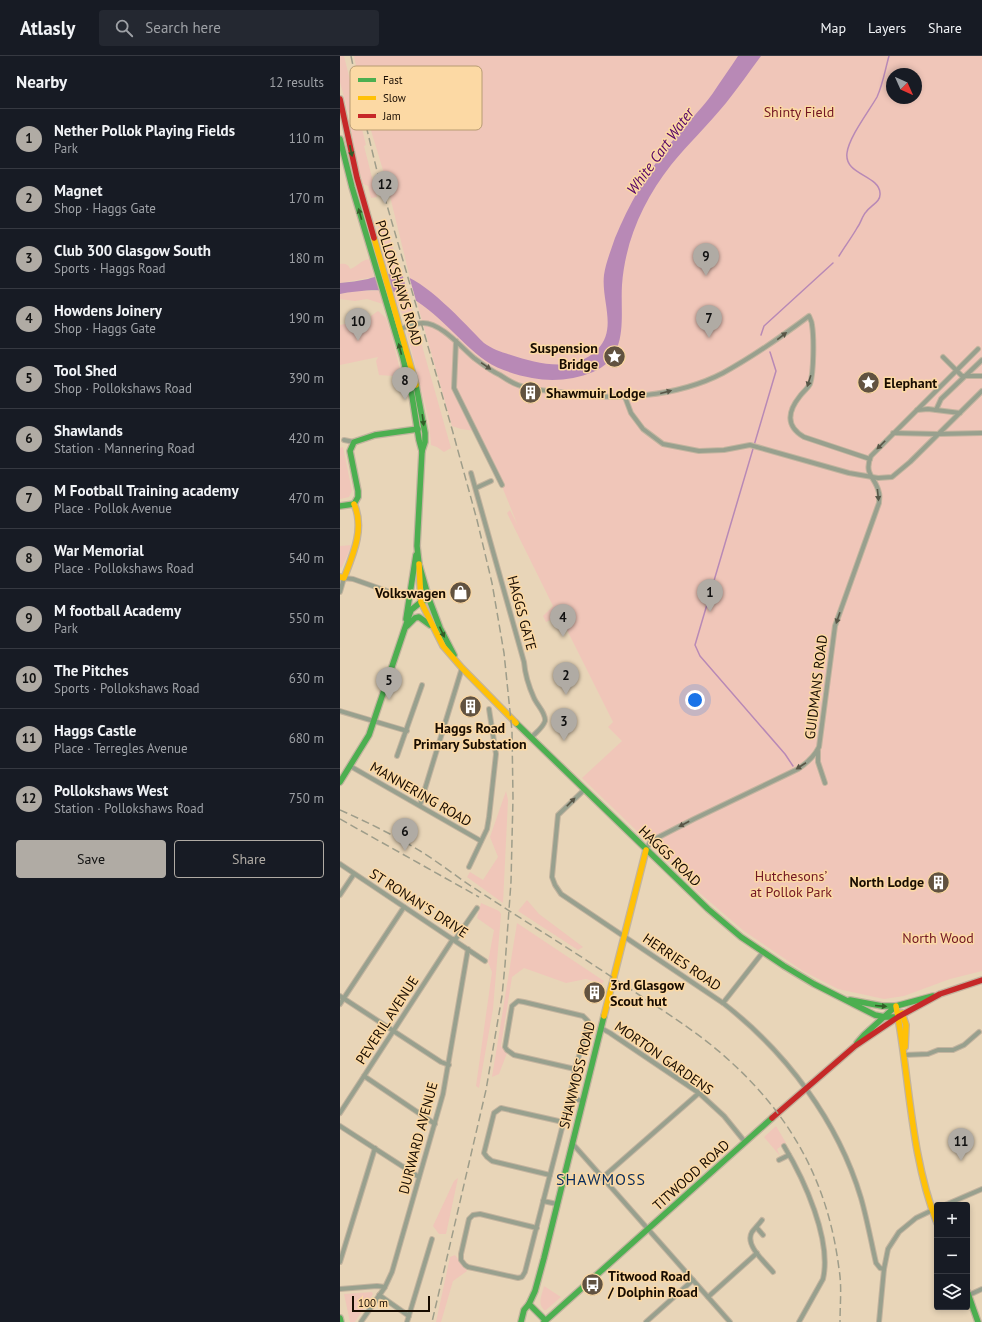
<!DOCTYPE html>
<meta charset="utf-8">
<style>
body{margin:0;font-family:"PT Sans",sans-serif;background:#242831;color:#f1f3f6}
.controls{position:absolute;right:12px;bottom:12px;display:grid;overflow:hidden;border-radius:4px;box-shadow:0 2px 6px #0003}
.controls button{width:36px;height:36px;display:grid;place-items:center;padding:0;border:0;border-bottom:1px solid #363941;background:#171b24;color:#f1f3f6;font:20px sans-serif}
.compass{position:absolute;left:546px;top:12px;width:36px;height:36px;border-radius:50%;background:#171b24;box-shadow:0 2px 6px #0003;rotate:135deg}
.scale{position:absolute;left:12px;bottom:10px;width:78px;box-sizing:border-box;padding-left:4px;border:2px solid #180c00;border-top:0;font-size:11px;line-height:14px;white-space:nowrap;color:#180c00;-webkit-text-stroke:3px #fcd9a4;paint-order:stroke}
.you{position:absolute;left:355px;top:644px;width:14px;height:14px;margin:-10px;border:3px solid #fff;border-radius:50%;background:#1a73e8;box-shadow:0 0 0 6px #1a73e833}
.badge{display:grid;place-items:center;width:26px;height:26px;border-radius:50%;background:#b0aba4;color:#111;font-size:13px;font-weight:700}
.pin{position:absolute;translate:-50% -33px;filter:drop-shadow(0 1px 2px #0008)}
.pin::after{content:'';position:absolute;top:21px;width:14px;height:12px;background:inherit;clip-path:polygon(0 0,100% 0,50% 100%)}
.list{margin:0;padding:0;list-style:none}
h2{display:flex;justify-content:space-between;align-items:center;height:52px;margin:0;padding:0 16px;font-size:17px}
h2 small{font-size:13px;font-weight:400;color:#9ea1a6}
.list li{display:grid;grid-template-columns:26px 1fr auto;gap:12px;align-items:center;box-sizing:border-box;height:60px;padding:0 16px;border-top:1px solid #363941}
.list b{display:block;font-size:15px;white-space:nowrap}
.list p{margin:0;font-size:13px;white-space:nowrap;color:#9ea1a6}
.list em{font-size:13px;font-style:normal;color:#9ea1a6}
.actions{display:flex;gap:8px;padding:12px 16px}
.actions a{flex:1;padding:9px 0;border:1px solid #b0aba4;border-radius:4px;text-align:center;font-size:14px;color:#b0aba4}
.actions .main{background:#b0aba4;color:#111}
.icon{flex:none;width:22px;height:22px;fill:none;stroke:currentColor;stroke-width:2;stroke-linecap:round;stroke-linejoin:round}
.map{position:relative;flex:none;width:642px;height:1266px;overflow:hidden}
header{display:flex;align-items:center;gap:24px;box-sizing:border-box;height:56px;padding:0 20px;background:#171b24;border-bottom:1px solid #363941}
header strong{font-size:19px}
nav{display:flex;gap:22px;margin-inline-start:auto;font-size:14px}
.search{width:280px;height:36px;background:#242831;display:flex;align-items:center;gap:10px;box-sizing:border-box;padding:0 14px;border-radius:4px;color:#9ea1a6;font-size:15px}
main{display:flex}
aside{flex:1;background:#171b24}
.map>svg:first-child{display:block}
.green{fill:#f0c6b9;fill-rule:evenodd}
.water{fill:#b889b6}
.pier{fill:#e8d5b8}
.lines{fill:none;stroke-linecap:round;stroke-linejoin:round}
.stream{stroke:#b889b6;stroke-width:1.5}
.street-casing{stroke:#c3b49f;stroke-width:6}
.fast-casing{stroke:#c3b49f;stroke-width:8}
.slow-casing{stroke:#c3b49f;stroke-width:8}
.jam-casing{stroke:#c3b49f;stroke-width:8}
.street{stroke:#98a08e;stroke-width:4}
.fast{stroke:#4caf50;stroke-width:5.5}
.slow{stroke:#ffc107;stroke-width:5.5}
.jam{stroke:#c62828;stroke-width:5.5}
.rail{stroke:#9e9d8a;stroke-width:1.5;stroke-dasharray:8 4;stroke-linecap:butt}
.oneway{fill:#325e28}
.oneway2{fill:#585647}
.labels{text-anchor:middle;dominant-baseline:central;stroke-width:3;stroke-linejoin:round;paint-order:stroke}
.park-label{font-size:14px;fill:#721624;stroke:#fcd9a4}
.street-label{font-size:14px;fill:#180c00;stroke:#fcd9a4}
.poi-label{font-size:14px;font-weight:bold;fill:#180c00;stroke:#fcd9a4;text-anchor:start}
.water-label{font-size:15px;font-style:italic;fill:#530166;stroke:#fcd9a4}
.quarter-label{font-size:16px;letter-spacing:1px;fill:#052b5e;stroke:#fcd9a4}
.key{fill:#fcd9a4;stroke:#b89c73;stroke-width:1}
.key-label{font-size:11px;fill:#180c00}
</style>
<header>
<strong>Atlasly</strong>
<div class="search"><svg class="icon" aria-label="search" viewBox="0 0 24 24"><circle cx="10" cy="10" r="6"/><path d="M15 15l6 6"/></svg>Search here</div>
<nav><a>Map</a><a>Layers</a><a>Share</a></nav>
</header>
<main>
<aside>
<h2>Nearby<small>12 results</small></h2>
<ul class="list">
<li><span class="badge">1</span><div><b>Nether Pollok Playing Fields</b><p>Park</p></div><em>110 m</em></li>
<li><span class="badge">2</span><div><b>Magnet</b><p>Shop · Haggs Gate</p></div><em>170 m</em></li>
<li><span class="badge">3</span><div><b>Club 300 Glasgow South</b><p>Sports · Haggs Road</p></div><em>180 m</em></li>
<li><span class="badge">4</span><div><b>Howdens Joinery</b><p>Shop · Haggs Gate</p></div><em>190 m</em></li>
<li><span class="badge">5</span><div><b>Tool Shed</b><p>Shop · Pollokshaws Road</p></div><em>390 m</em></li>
<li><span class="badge">6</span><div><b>Shawlands</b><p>Station · Mannering Road</p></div><em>420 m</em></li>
<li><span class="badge">7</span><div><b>M Football Training academy</b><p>Place · Pollok Avenue</p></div><em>470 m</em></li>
<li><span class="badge">8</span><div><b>War Memorial</b><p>Place · Pollokshaws Road</p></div><em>540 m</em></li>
<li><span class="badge">9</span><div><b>M football Academy</b><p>Park</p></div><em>550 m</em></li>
<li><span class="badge">10</span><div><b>The Pitches</b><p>Sports · Pollokshaws Road</p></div><em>630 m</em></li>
<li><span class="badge">11</span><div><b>Haggs Castle</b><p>Place · Terregles Avenue</p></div><em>680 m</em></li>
<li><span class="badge">12</span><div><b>Pollokshaws West</b><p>Station · Pollokshaws Road</p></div><em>750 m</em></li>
</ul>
<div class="actions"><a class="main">Save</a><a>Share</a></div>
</aside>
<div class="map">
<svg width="642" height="1266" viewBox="0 0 642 1266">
<rect width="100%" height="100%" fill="#e8d5b8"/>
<g class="green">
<polygon points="0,0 4,0 18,56 10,58 8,56 0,26"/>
<path d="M14,0H642V915L610,923L564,940L544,943L498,933L463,915L404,875L356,834L325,802L242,722L282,685L268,671L273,666L220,560L206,566L203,560L213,550L167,457L170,454L178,470L157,418L135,375L121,373L112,370L70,222L46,124L26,58ZM552,18H576V42H552Z"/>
<polygon points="19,61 26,89 24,90 37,141 31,142 28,130 23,128 18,110 10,68 13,64"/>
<polygon points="45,167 62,219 49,217 42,195 44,191 38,169"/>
<path d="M29,203L34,221L0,227V208C4,207 9,208 10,213C17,211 21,204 29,203Z"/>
<polygon points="14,235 39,235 43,248 27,243 15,245 0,243 0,238"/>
<polygon points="52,236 59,237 68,241 76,266 66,267"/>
<polygon points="38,255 46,262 51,277 60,314 53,320 39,319 36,305 38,301 0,309 0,269 31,263 31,260"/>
<polygon points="77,272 111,392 104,396 97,391 91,389 89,365 67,277 68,274"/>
<polygon points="3,391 12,435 9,441 0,443 0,392"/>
<polygon points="12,489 2,511 0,512 0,490"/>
<polygon points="166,735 168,744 163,847 127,821 130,816 143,824 158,801 150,781"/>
<polygon points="187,844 199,858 243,891 238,894 178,855"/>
<polygon points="141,847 159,855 161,858 153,953 139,1032 136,1030 152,916 148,906 154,874 137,862"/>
<polygon points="177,867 264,925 262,928 246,923 226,927 184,912 172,921 161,990 167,997 159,1018 152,1021"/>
<polygon points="436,1070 446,1087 437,1093 440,1100 424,1081"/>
<polygon points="118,1122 106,1178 99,1178 93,1170 114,1125"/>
<polygon points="115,1199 127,1215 113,1225 101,1266 96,1266 110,1201"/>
<path d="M204,1230L221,1241L206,1254H204C197,1247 202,1239 204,1230Z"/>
<polygon points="32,1236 33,1238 15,1266 10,1266 4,1238"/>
</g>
<path class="water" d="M398,0H421C409,16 398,32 386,47C368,69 348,88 331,109C304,143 285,185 282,229C280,260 290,300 253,316C234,324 212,326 192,322C177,319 159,314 146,305C118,286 92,247 59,237C43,232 15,235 0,238V227C9,226 19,225 28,223C37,220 48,216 58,218C84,222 125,268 144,287C152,293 161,296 171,299C198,308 234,317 257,294C278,273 261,245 264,219C266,206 271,194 275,182C289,148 307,117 330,88C343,71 360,55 373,37C381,25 390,12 398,0Z"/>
<polygon class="pier" points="62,217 69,220 77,248 69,243"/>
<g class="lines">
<g class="stream">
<path d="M499,200C505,190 512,181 517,172C521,167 522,160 526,156C531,149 541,146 540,137C539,119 504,119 507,97C509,81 529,55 537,41C543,28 545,14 549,0"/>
<polyline points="421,279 424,270 493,207"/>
<polyline points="430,296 436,315 355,589 360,600 445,698 453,710"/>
</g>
<defs>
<g id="street">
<path d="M59,273C67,271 75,267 83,267C101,267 121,291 134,302C142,308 151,315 160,319C166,323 172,327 178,329C191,334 212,335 226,337C276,345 337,341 383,317C414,300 441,281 469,260C470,263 472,265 472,269C474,281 474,316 470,328C468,332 463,336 460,340C448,355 445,370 464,381L530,403"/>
<polyline points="116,285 114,332 162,429"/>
<polyline points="603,301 622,320 642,320"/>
<polyline points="285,341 291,357 303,373 323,388 359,395 384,394 410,389 509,417 538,422 552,421 570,406 642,335"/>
<polyline points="577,354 588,353 620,357"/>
<polyline points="596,354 601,343 642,304"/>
<polyline points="553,377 598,378 642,377"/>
<polyline points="4,384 14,386"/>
<path d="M131,417L184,606C185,618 189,631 194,642C197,649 206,657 205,665C203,672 195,677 191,682"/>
<polyline points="136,432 151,425"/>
<polyline points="0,536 4,522 13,523 47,535"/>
<polyline points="0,655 67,675"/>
<polyline points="478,695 478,706 485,727"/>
<polyline points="57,700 82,629"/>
<polyline points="10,710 141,785"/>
<path d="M244,734L218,759L212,821L215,829L221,838L383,947C446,996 498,1065 521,1142C527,1163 531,1185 536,1207L540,1212L544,1213"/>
<polyline points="80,749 122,612"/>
<path d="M306,794L309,788L311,785L354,763L458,713C467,707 474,701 479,691L495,570L539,447C539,443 540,440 539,437C536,421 523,419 531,400L638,293"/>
<polyline points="0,808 145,905"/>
<polyline points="129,811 147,773 149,761 156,698 149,653"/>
<polyline points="0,839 14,818"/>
<polyline points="115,884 137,852"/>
<polyline points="0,940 101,1006 109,1009"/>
<polyline points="383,947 423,896"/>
<polyline points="0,948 64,851"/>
<polyline points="261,972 270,977 359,1037 384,1060 405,1086"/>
<polyline points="564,999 588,998 598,994 613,994 624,989 639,976"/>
<polyline points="24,1020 95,1068"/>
<polyline points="230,1041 242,1045"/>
<polyline points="0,1057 113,883"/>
<polyline points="0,1070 79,1121"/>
<polyline points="232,1087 390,1266"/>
<path d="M444,1090C464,1123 492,1184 483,1223L459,1266"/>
<polyline points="439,1104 449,1099"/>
<polyline points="210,1119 152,1105 147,1101 144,1097 154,1057 161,1052 223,1066"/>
<polyline points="262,1122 359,1037"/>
<polyline points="203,1145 217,1148"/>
<polyline points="605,1149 642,1133"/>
<path d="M422,1164C419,1168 415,1172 412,1176C404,1189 426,1207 433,1216"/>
<polyline points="197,1172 140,1158 133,1159 129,1163 121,1198 121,1204 125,1209 128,1211 178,1222 182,1221 185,1216 230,1041 235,1013 248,970 248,965 243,960 184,946 178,945 172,950 165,991 167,994 174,999 235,1013"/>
<polyline points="417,1172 423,1179"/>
<polyline points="0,1206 35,1092"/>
<polyline points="0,1233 37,1230 45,1231"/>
<polyline points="39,1239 69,1260"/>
<polyline points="629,1239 642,1233"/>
<polyline points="368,1241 417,1197"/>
<polyline points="21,1266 45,1231 52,1216 103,1038 128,893"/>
<polyline points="67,1266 92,1183"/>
<polyline points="306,1266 353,1224"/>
<polyline points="539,1266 544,1213 548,1193 559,1176 576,1162 597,1152"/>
</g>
<g id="fast">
<polyline points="0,83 12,131 63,302 72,340 79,384 82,395"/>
<polyline points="76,329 85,377 85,386 82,395 77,490 79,508 89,543 100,572 114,599"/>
<polyline points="14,448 18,441 18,435 10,395 14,386 35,379 78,373"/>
<polyline points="0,450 14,448"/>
<polyline points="66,563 76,499"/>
<polyline points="67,570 75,562 79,561 90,569"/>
<polyline points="176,667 368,853 401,881 444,910 474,928 535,959 545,961 558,961"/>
<polyline points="0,726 29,679 71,554 81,546 89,543"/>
<polyline points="510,944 542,950 556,950 593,940"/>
<polyline points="517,987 524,979 556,950"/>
<polyline points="627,1235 638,1266"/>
<polyline points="0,1262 1,1266"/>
<polyline points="205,1264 189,1248 195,1235 204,1202 264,960"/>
<polyline points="181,1266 184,1254 189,1248"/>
<polyline points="204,1266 432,1062"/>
</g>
<g id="slow">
<polyline points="34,182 76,329"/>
<polyline points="79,508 81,546 103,590 122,612 176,667"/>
<path d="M0,521L4,522C13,499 25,472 14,448"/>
<path d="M556,950C570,1023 570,1098 597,1167"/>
<polyline points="562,957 566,969 565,991"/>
<polyline points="264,960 306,794"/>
</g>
<g id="jam">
<polyline points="0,43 17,122 34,182"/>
<polyline points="432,1062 515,990 558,961 600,938 642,924"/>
</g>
</defs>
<use href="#street" class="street-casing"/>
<use href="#fast" class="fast-casing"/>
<use href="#slow" class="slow-casing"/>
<use href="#jam" class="jam-casing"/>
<use href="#street" class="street"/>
<use href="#fast" class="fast"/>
<use href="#slow" class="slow"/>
<use href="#jam" class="jam"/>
<g class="rail">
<polyline points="11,0 22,53 37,115 112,373 137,464 152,527 164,597 172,675 173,742 171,826 165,909 162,940 146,1034 92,1266"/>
<path d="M0,754C29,767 58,781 85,798C97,806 110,815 122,824C146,840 171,856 196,872C233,895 270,920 307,944C333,961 359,978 382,998C449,1056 488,1124 499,1213C502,1230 500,1248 500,1266"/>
<polyline points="0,763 139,841"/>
</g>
</g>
<defs><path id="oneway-solid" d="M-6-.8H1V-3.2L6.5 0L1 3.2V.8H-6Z"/></defs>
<g class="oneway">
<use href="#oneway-solid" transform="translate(11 95) rotate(78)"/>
<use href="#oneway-solid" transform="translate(20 158) rotate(-106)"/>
<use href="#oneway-solid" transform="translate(60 293) rotate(-105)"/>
<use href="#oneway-solid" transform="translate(83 364) rotate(82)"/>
<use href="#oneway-solid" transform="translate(102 576) rotate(65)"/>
<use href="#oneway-solid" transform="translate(541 950) rotate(5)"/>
</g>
<g class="oneway2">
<use href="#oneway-solid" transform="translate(442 280) rotate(-37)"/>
<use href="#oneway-solid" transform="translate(146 310) rotate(35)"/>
<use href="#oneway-solid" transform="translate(469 325) rotate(108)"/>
<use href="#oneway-solid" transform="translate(326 336) rotate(-15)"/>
<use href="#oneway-solid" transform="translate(541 389) rotate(135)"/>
<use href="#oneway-solid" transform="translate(538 439) rotate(84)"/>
<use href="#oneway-solid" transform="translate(498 562) rotate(109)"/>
<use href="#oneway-solid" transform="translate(461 710) rotate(147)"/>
<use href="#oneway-solid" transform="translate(231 746) rotate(-45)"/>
<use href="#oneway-solid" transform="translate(344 768) rotate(152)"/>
</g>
<defs>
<symbol id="sight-disc" viewBox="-11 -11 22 22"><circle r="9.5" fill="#615240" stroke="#fcd9a4"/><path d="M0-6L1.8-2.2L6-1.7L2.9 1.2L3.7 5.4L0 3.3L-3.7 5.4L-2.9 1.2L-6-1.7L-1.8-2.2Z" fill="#fff"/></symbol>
<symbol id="building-disc" viewBox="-11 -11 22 22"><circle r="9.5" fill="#615240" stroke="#fcd9a4"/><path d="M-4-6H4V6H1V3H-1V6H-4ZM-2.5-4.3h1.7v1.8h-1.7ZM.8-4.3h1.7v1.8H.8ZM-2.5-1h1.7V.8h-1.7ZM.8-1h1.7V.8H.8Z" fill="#fff"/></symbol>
<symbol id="shop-disc" viewBox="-11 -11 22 22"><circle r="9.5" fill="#615240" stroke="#fcd9a4"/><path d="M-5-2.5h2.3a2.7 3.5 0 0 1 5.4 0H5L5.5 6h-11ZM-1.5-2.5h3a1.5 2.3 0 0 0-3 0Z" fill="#fff"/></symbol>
<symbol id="bus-disc" viewBox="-11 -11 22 22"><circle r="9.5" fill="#615240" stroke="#fcd9a4"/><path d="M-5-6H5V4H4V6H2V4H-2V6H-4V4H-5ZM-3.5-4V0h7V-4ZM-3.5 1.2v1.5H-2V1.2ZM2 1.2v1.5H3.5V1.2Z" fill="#fff"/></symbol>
</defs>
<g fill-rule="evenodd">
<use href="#sight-disc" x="262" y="288" width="25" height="25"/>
<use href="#sight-disc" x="516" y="314" width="25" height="25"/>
<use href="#building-disc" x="178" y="324" width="25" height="25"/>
<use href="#shop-disc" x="108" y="524" width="25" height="25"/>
<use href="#building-disc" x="118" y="638" width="25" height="25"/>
<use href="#building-disc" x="586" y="814" width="25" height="25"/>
<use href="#building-disc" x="242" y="924" width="25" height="25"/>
<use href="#bus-disc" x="240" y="1216" width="25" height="25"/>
</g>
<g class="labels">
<g class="park-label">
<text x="459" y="56">Shinty Field</text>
<text x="451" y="820">Hutchesons’<tspan x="451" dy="16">at Pollok Park</tspan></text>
<text x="598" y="882">North Wood</text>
</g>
<g class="street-label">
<text transform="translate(59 227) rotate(73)">POLLOKSHAWS ROAD</text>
<text transform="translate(182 557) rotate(75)">HAGGS GATE</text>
<text transform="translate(476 631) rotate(-83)">GUIDMANS ROAD</text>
<text transform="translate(81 738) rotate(30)">MANNERING ROAD</text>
<text transform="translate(330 800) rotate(44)">HAGGS ROAD</text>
<text transform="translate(79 847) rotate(33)">ST RONAN'S DRIVE</text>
<text transform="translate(342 906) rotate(34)">HERRIES ROAD</text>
<text transform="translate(47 964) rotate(-57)">PEVERIL AVENUE</text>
<text transform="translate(324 1002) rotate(35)">MORTON GARDENS</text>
<text transform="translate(237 1019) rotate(-76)">SHAWMOSS ROAD</text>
<text transform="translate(78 1082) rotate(-75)">DURWARD AVENUE</text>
<text transform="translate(351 1119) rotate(-42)">TITWOOD ROAD</text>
</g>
<g class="poi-label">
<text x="258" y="292" text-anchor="end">Suspension<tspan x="258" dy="16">Bridge</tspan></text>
<text x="544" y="327">Elephant</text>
<text x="206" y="337">Shawmuir Lodge</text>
<text x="106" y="537" text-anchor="end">Volkswagen</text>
<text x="130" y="672" text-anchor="middle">Haggs Road<tspan x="130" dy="16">Primary Substation</tspan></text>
<text x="584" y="826" text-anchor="end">North Lodge</text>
<text x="270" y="929">3rd Glasgow<tspan x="270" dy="16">Scout hut</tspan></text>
<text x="268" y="1220">Titwood Road<tspan x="268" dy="16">/ Dolphin Road</tspan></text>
</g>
<g class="water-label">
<text transform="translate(320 95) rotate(-54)">White Cart Water</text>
</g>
<g class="quarter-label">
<text x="261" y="1123">SHAWMOSS</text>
</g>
</g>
<rect x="10" y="10" width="132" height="64" rx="6" class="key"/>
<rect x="18" y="22" width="18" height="4" fill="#4caf50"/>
<rect x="18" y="40" width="18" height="4" fill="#ffc107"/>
<rect x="18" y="58" width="18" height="4" fill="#c62828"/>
<g class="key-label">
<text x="43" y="28">Fast</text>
<text x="43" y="46">Slow</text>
<text x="43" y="64">Jam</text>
</g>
</svg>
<div class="controls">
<button>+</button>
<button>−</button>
<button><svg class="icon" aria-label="layers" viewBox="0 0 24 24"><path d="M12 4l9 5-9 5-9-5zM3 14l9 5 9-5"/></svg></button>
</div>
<svg class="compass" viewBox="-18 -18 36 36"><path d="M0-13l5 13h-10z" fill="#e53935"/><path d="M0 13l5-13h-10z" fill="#9ea1a6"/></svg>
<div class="scale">100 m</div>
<div class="you"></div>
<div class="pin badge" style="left:370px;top:556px">1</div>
<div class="pin badge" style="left:226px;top:639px">2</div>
<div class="pin badge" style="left:224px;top:685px">3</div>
<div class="pin badge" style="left:223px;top:581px">4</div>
<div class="pin badge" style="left:49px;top:644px">5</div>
<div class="pin badge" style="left:65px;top:795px">6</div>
<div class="pin badge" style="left:369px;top:282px">7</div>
<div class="pin badge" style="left:65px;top:344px">8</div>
<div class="pin badge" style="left:366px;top:220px">9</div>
<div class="pin badge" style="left:18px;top:285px">10</div>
<div class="pin badge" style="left:621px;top:1105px">11</div>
<div class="pin badge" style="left:45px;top:148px">12</div>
</div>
</main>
